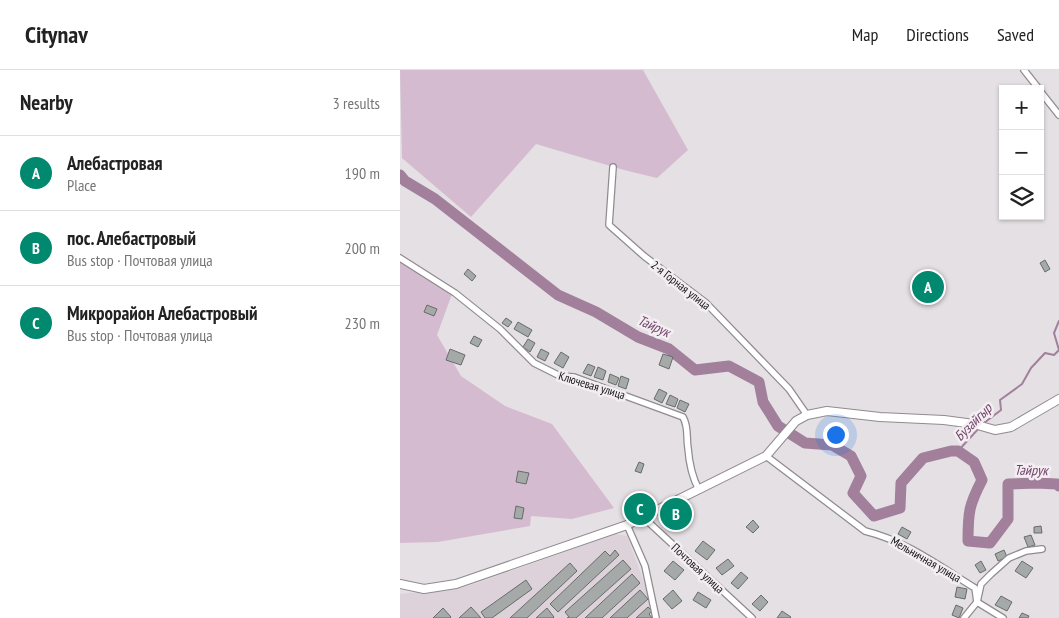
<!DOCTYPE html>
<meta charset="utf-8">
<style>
body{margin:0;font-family:"PT Sans Narrow",sans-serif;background:#f6f6f6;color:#222}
.controls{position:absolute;right:15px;top:15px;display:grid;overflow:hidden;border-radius:0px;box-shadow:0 1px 4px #0004}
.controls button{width:45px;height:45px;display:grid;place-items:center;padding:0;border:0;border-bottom:1px solid #e0e0e0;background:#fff;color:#222;font:25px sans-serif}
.you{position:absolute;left:435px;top:364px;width:18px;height:18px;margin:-12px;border:4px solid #fff;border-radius:50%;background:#1a73e8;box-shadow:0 0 0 8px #1a73e833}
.badge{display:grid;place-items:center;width:32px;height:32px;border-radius:50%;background:#00896f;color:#fff;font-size:16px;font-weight:700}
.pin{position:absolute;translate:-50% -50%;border:2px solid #fff;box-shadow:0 1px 5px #0006}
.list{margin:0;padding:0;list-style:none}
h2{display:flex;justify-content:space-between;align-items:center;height:65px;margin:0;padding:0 20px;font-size:21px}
h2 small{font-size:16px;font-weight:400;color:#767676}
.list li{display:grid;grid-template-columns:32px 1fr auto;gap:15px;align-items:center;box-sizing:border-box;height:75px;padding:0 20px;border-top:1px solid #e0e0e0}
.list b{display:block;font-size:19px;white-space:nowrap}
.list p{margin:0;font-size:16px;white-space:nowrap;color:#767676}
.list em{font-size:16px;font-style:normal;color:#767676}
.icon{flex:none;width:28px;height:28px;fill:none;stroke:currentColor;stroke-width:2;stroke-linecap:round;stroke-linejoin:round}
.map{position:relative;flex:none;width:659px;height:548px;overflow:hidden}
header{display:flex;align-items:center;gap:30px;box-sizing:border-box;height:70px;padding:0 25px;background:#fff;border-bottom:1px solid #e0e0e0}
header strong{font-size:24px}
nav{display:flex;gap:28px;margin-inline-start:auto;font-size:18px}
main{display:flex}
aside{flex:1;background:#fff}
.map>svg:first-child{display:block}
.built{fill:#ddd2da}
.green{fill:#d4bbcf}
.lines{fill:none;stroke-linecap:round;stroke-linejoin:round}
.stream{stroke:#a27f9b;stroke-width:2}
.river{stroke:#a27f9b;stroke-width:11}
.building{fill:#a5aaa8;stroke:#676c6b}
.street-casing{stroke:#908b8f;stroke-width:8}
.secondary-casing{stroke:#908b8f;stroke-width:10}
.street{stroke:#fff;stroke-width:5.5}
.secondary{stroke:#fff;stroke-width:8}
.labels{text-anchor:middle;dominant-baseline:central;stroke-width:5;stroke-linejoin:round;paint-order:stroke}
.street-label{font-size:12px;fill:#141314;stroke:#f2eef1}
.water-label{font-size:14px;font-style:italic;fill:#72426a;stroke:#f2eef1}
</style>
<header>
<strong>Citynav</strong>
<nav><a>Map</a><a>Directions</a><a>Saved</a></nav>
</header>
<main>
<aside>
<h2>Nearby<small>3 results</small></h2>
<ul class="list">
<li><span class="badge">A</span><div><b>Алебастровая</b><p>Place</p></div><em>190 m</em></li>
<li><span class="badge">B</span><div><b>пос. Алебастровый</b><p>Bus stop · Почтовая улица</p></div><em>200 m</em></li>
<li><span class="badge">C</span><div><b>Микрорайон Алебастровый</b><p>Bus stop · Почтовая улица</p></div><em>230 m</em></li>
</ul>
</aside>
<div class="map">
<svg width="659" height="548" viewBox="0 0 659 548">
<rect width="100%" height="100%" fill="#e5e0e4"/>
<polygon class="built" points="216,464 227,466 251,531 254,548 0,548 0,524 59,518 71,515"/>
<g class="green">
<polygon points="0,0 243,0 288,80 257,108 224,100 136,74 71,147 2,88"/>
<polygon points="0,190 52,224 37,265 61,306 105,336 152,354 214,438 172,449 131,446 130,456 38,472 0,473"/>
</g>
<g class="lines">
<g class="stream">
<polyline points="584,353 601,340 600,330 622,314 631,298 645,283 654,285 659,280 654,263 659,251"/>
<polyline points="558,381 579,358"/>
</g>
<path class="river" d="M0,105L5,111L35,129L158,225L196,242L238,267L269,279L295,300L329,296L359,312L363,332L378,356L405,373L432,375L451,386L461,406L453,423L474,446L500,438L501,413L523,388L551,381H558L574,392L582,410C569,435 568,442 568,471L590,473L608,449V414L637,413L657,414L659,416"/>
</g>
<g class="building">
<polygon points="645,190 650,199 645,202 640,193"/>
<polygon points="68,199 76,206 72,211 64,204"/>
<polygon points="27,235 37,239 34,246 24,242"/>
<polygon points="106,248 112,252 108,257 102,253"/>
<polygon points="118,252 132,260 128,267 114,259"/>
<polygon points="74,266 82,270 78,277 70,273"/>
<polygon points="128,269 135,273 130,282 123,277"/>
<polygon points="50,279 65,285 61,295 46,290"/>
<polygon points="141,279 149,283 145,291 137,287"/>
<polygon points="161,282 169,287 163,298 154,293"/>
<polygon points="263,284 273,287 269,299 259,295"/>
<polygon points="188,294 195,297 191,306 183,303"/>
<polygon points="198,297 206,301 203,310 194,307"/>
<polygon points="210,304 219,308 216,315 208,312"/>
<polygon points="221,306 229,309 226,319 218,316"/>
<polygon points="259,319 267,323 262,333 254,329"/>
<polygon points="270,325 278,329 275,337 266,334"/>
<polygon points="280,330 289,334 285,342 277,338"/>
<polygon points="239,392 244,394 241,403 235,401"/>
<polygon points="118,401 129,403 126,414 116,412"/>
<polygon points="116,436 124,438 122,449 114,448"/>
<polygon points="280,438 282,441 271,448 269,446"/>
<polygon points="353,450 359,457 353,463 346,457"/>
<polygon points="641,456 642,463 634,463 634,457"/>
<polygon points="502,457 511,462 507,469 498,464"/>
<polygon points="631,465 635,475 628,477 624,467"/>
<polygon points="303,471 315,480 307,490 295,481"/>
<polygon points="215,480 219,485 158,542 150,534 205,481 210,486"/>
<polygon points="604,480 607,487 598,491 595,484"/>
<polygon points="328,489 334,496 322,505 316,498"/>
<polygon points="223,490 231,499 176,548 167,548 169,547 165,542"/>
<polygon points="273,491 284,500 275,510 264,501"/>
<polygon points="581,491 586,500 580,503 575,495"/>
<polygon points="622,491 633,498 626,508 615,501"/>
<polygon points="170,493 177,501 127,548 110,548"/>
<polygon points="341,502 348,508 338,519 331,513"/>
<polygon points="232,504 240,513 202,548 185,548"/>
<polygon points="126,510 132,519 92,548 85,548 81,542"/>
<polygon points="557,517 567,519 565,529 555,527"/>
<polygon points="240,520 248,529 227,548 210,548"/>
<polygon points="273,520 282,531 272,539 263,529"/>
<polygon points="298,522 311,530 306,538 293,530"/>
<polygon points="361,525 368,532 360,541 352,534"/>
<polygon points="601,526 612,532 607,541 595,535"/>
<polygon points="556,535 563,538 559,548 552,545"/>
<polygon points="71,537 81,548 59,548"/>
<polygon points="248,537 252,541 249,544 252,548 236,548"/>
<polygon points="43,538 51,547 50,548 33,548"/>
<polygon points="147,538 154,547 153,548 136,548"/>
<polygon points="382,541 391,547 390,548 377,548"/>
<polygon points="622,543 629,546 628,548 619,548"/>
</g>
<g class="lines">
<defs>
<g id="street">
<polyline points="624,0 639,19"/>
<polyline points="640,21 659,45"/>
<polyline points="213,97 209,155 244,186 306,233 389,319 407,345"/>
<path d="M0,188L55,223L100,259L134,293L160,306L174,307L283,347C289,358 286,366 288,378C289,392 292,407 299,420"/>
<path d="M366,386L465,461C506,471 539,496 575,518L577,532L603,548"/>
<polyline points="243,447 352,548"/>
<polyline points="227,455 245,496 256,548"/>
<polyline points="564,548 577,532 581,514 591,504 609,488 626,481 642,479"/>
</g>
<polyline id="secondary" points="0,514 24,519 56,514 227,455 366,386 396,351 407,345 427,341 480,347 544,350 574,354 595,360 611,357 659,329"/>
</defs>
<use href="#street" class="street-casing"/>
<use href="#secondary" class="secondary-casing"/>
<use href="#street" class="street"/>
<use href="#secondary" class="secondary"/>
</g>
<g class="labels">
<g class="street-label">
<text transform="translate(281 215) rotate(38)">2-я Горная улица</text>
<text transform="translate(192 315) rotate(17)">Ключевая улица</text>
<text transform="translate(526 489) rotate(30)">Мельничная улица</text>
<text transform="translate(298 498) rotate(43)">Почтовая улица</text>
</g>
<g class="water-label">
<text transform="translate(254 256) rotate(24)">Тайрук</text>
<text transform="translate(573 352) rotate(-45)">Бузайгыр</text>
<text transform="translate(631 400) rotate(1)">Тайрук</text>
</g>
</g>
</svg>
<div class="controls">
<button>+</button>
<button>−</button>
<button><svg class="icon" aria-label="layers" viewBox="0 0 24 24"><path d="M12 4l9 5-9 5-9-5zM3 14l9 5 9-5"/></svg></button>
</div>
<div class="you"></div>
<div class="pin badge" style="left:528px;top:217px">A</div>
<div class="pin badge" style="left:276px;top:444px">B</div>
<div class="pin badge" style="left:240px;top:439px">C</div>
</div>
</main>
